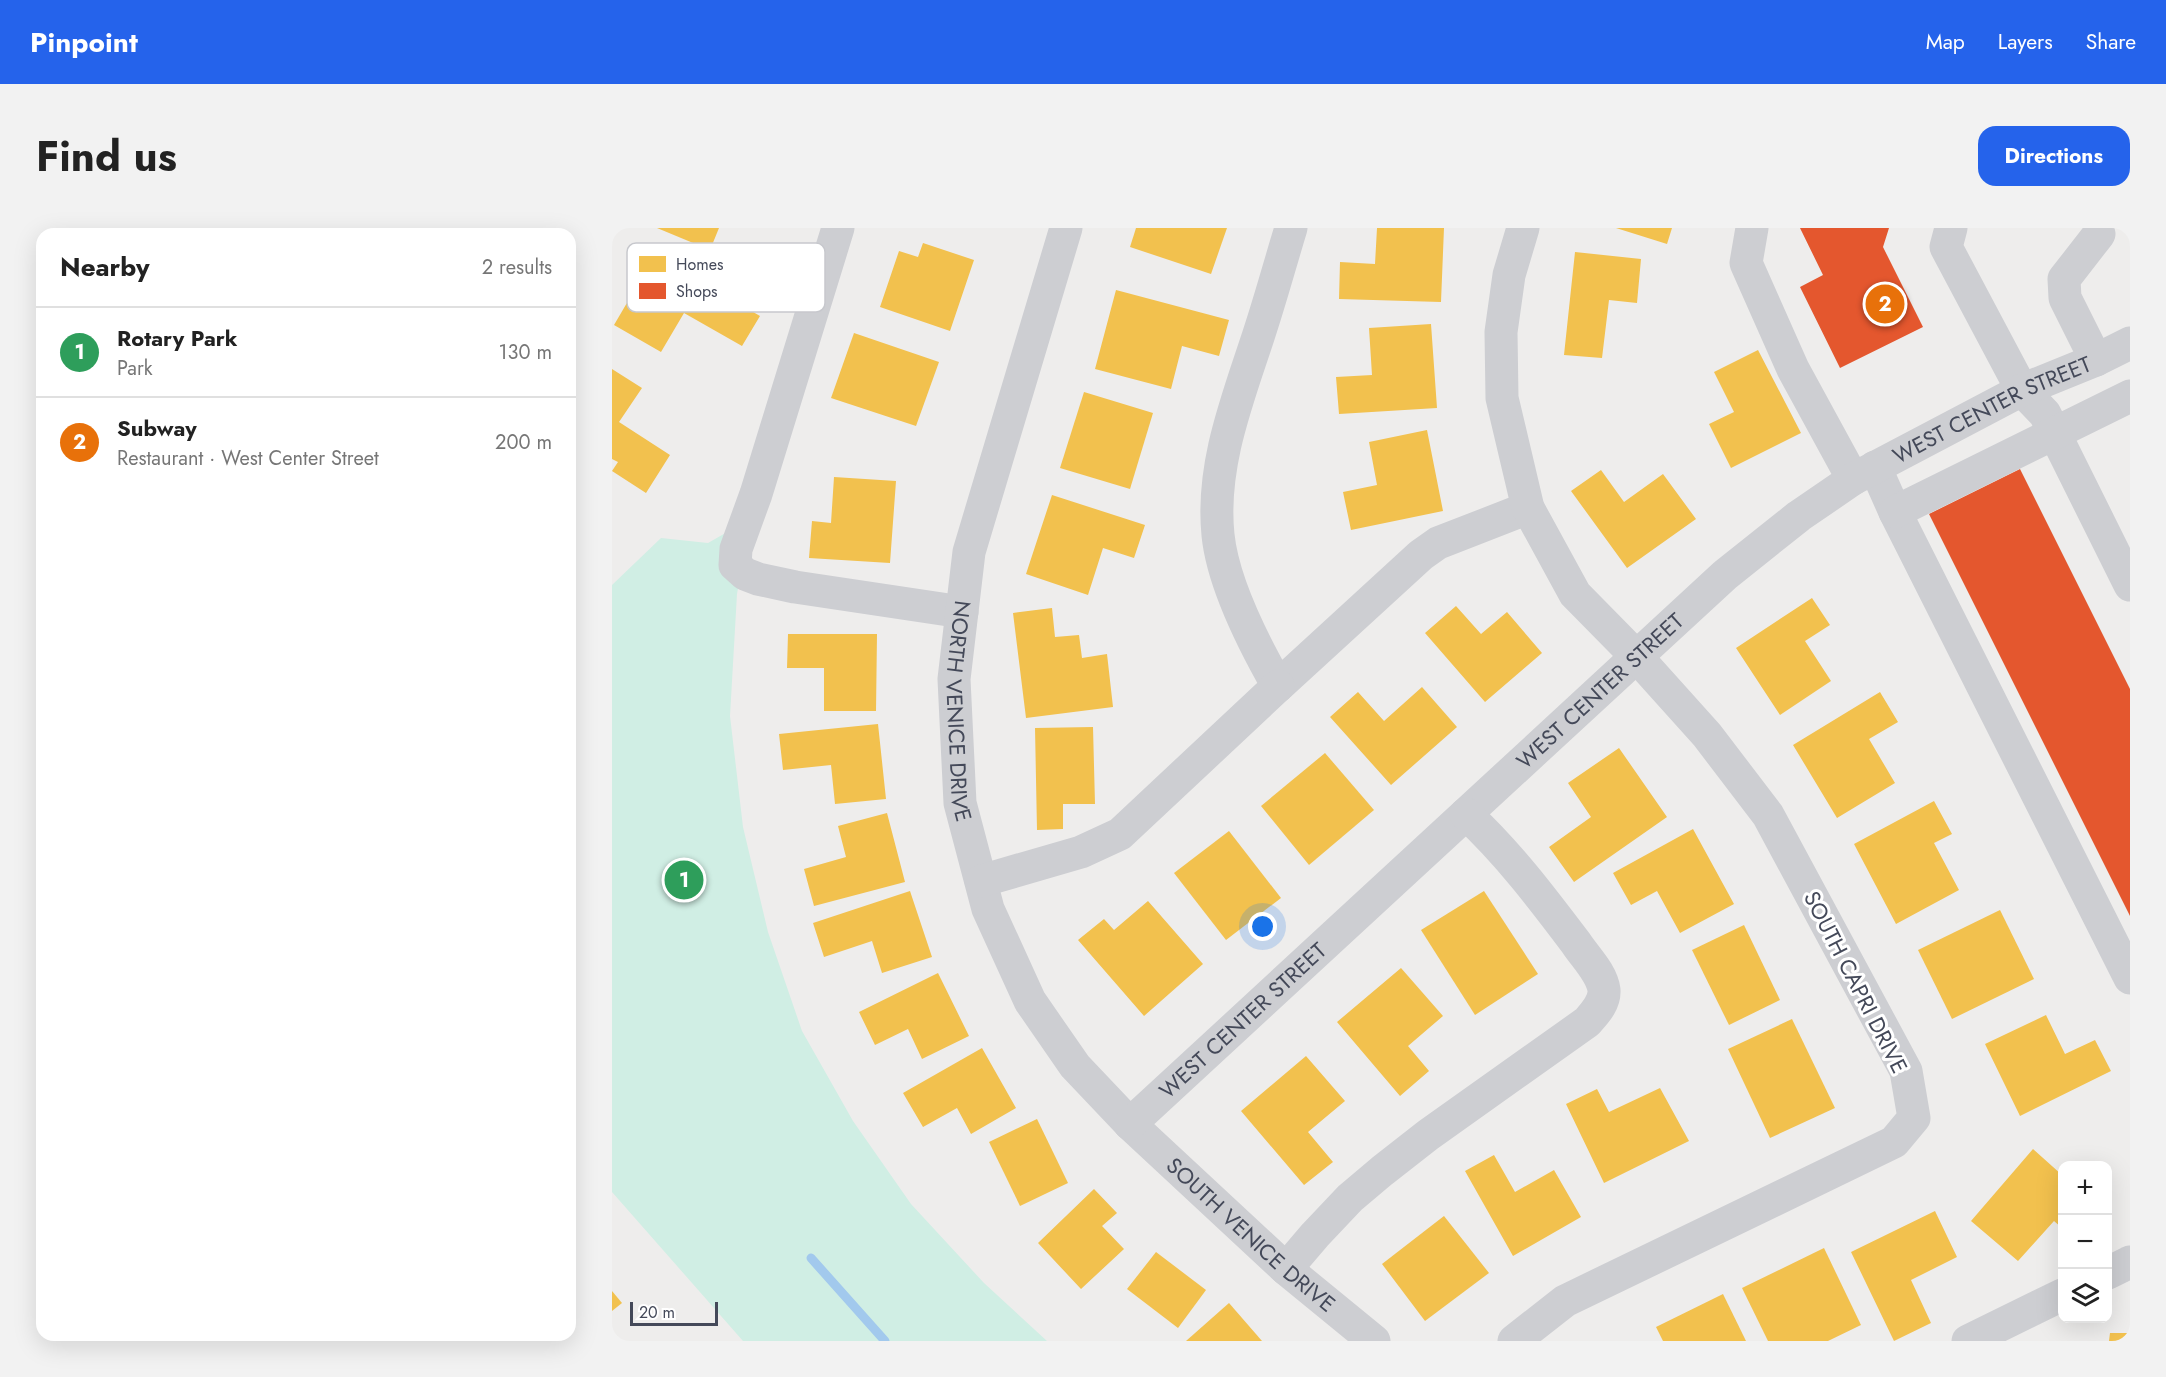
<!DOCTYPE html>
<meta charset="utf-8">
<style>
body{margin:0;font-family:Jost,sans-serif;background:#f2f2f2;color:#222}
.controls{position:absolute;right:18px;bottom:18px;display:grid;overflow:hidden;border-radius:12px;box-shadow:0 6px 24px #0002}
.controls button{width:54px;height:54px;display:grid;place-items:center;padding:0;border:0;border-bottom:2px solid #e0e0e0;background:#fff;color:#222;font:30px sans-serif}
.scale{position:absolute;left:18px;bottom:15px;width:88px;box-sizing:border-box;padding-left:6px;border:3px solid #444959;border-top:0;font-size:16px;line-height:21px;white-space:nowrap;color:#444959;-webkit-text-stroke:4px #fff;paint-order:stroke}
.you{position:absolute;left:651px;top:699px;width:21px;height:21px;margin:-15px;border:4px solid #fff;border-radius:50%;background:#1a73e8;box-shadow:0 0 0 9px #1a73e833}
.badge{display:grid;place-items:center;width:39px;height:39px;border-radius:50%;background:#2563eb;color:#fff;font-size:20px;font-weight:700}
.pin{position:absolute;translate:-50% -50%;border:3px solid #fff;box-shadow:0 2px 6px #0006}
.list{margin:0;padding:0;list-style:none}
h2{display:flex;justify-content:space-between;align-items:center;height:78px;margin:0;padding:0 24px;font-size:26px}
h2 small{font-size:20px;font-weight:400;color:#767676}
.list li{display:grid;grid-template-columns:39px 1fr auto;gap:18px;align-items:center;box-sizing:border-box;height:90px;padding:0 24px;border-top:2px solid #e0e0e0}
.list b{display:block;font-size:22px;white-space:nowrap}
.list p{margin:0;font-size:20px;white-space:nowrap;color:#767676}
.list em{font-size:20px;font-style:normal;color:#767676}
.icon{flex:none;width:33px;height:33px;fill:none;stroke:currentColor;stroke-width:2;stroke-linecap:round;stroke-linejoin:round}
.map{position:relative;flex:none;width:1518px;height:1113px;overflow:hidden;border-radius:18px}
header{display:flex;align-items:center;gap:36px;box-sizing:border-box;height:84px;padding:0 30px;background:#2563eb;color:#fff}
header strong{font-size:28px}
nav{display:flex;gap:33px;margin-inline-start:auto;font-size:21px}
.intro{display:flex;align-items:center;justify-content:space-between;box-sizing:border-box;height:144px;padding:0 36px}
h1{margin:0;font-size:42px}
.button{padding:15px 27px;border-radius:18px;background:#2563eb;color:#fff;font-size:21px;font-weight:700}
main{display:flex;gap:36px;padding:0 36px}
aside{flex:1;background:#fff;border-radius:18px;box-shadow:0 6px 24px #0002}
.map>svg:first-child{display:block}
.green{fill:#d0eee4}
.homes{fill:#f2c14e}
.shops{fill:#e4572e}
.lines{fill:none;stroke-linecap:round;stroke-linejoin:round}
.stream{stroke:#a2c9ed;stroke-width:9}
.minor{stroke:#cdced2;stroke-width:33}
.labels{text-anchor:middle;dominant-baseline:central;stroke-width:6;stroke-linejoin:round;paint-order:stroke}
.street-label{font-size:22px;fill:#444959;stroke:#fff}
.key{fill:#fff;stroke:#c7c8cd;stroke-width:1.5}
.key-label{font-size:16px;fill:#444959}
</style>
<header>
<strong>Pinpoint</strong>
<nav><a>Map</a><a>Layers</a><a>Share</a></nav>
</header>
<div class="intro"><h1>Find us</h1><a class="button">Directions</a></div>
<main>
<aside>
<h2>Nearby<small>2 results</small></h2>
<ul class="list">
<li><span class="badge" style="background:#2e9e5b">1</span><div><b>Rotary Park</b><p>Park</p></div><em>130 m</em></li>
<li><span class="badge" style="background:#e8710a">2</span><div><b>Subway</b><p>Restaurant · West Center Street</p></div><em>200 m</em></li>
</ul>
</aside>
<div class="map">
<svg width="1518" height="1113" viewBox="0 0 1518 1113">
<rect width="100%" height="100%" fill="#eeedec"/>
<polygon class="green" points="138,291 125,366 118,488 131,599 156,704 190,803 241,893 299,976 372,1055 435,1113 131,1113 0,964 0,357 49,310 96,315"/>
<g class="homes">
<polygon points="45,0 107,0 98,22"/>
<polygon points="524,0 615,0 599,46 518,19"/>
<polygon points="765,0 832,0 829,74 727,71 728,34 763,36"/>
<polygon points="1004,0 1060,0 1055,16"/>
<polygon points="311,15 362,32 338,103 268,79 287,23 306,29"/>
<polygon points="963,24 1029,31 1025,75 997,72 990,130 952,127"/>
<polygon points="43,27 148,88 130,118 72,85 49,124 2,97"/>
<polygon points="504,62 617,92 607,128 570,118 559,161 483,141"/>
<polygon points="819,96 825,180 727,186 724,149 760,147 757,100"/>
<polygon points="242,105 327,134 304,198 219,170"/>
<polygon points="1146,122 1189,205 1119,240 1097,196 1122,184 1102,144"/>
<polygon points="0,141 30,160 7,194 58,227 34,265 0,243 6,234 0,231"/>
<polygon points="472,164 541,185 518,261 448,240"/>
<polygon points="815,202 831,283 739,302 731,264 765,257 757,214"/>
<polygon points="989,242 1012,274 1051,246 1084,291 1015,340 959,263"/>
<polygon points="222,249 284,253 278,335 197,330 200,293 219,295"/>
<polygon points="440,267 533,297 522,330 491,320 476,367 414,346"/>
<polygon points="1200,370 1218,397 1193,413 1219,453 1168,487 1124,420"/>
<polygon points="844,378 869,406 895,384 930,425 873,474 813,405"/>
<polygon points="440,380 443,409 467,407 470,430 495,426 501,479 414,490 401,385"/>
<polygon points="176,406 265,406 264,483 212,483 212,440 175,440"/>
<polygon points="810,459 845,499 779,557 718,489 746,464 772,493"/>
<polygon points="1268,464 1286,494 1257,511 1283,555 1225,590 1181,517"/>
<polygon points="266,496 274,571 223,576 219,537 171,542 167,506"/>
<polygon points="481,499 483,576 451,576 451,601 425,602 423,500"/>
<polygon points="1007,520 1055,589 962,654 937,619 979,589 956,555"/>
<polygon points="713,525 762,582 697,637 649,578"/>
<polygon points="1322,573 1340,606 1322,615 1347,662 1284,696 1242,616"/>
<polygon points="275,585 293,654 202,678 192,641 234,629 226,598"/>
<polygon points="1081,601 1122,676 1068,705 1045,663 1019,677 1001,645"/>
<polygon points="617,603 669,670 614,712 562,645"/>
<polygon points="298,663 320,729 270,745 260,713 212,729 201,695"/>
<polygon points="872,663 926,746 863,787 809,702"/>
<polygon points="536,673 591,736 532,788 466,712 492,691 502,702"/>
<polygon points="1388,682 1422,751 1340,791 1306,722"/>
<polygon points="1132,697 1168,772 1117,797 1080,722"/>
<polygon points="789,740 831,788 796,818 817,843 788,868 725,794"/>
<polygon points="326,745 357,808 310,831 296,801 263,817 247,784"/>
<polygon points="1434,787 1453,826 1483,812 1499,843 1408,888 1373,816"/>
<polygon points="1180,791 1223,880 1158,910 1116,821"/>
<polygon points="370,820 404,880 359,906 345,880 311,899 291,865"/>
<polygon points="694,828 733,873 696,904 721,934 692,957 629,883"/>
<polygon points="1048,860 1077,913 992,955 954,876 985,861 997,884"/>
<polygon points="425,891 456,955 408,978 377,914"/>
<polygon points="1421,921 1450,947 1450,1000 1442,993 1406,1033 1359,993"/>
<polygon points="882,927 903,964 942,942 969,989 901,1028 853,943"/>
<polygon points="482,961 505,985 490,998 512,1021 469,1061 426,1015"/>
<polygon points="1323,983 1345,1029 1299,1052 1319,1095 1282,1113 1239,1024"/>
<polygon points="832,988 877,1045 813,1093 770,1036"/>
<polygon points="1212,1020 1249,1097 1216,1113 1156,1113 1130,1060"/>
<polygon points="544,1024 594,1062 566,1100 515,1061"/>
<polygon points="0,1063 10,1075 0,1083"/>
<polygon points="1111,1066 1134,1113 1051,1113 1044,1099"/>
<polygon points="617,1075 650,1113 574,1113"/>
<polygon points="1498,1105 1518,1105 1518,1113 1497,1113"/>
</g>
<g class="shops">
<polygon points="1188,0 1277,0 1271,19 1311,99 1228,140 1188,59 1211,47"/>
<polygon points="1408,241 1518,461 1518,688 1317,286"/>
</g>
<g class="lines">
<polyline class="stream" points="199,1030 273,1113"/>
<g class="minor">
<polyline points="226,0 144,266 124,321 123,337 133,346 146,351 183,359 350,384"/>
<path id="s1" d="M454,0L357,324L342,451L348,575L376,681L418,773L463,838L518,896L674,1041L762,1113"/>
<path d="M679,0C668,36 658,73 646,109C625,173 599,238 606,307C611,356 642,416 666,458L809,327L826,315L916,280"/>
<polyline points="1140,0 1134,35 1181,141 1241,251"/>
<polyline points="1339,0 1334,19 1410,162 1433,186 1518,357"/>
<polyline points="1484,132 1453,70 1452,51 1487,6"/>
<polyline points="1263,239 1283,284 1518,750"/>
<polyline points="1283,284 1518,168"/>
<polyline points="369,653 469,624 508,606 666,458"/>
<path id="s2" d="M518,896L1113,347L1187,288L1241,251L1410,162L1484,132L1518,115"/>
<path d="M674,1041L703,1007L738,970L770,943L816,907L975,794C983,785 993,775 992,762C990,745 973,729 964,715C930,670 896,625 854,586"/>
<polyline points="1496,1045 1518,1034"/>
<polyline points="902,1113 953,1073 1282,914 1302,890 1294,843 1156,587 1095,507 1024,428 963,366 916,280 890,170 889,104 897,47 911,0"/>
<polyline points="1356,1113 1450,1067"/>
</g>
</g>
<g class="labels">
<g class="street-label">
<text stroke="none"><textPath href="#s2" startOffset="1125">WEST CENTER STREET</textPath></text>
<text stroke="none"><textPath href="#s2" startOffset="639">WEST CENTER STREET</textPath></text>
<text stroke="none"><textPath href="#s1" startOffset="498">NORTH VENICE DRIVE</textPath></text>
<text transform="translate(1244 754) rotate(63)">SOUTH CAPRI DRIVE</text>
<text stroke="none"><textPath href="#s2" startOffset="153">WEST CENTER STREET</textPath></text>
<text stroke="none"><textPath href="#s1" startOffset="1124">SOUTH VENICE DRIVE</textPath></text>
</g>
</g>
<rect x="15" y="15" width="198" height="69" rx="9" class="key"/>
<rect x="27" y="28" width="27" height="16" fill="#f2c14e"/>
<rect x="27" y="55" width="27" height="16" fill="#e4572e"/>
<g class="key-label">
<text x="64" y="42">Homes</text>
<text x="64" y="69">Shops</text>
</g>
</svg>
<div class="controls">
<button>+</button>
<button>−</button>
<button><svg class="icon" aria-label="layers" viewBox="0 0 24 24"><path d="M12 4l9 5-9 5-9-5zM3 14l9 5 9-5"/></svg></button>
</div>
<div class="scale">20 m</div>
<div class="you"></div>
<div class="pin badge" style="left:72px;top:652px;background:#2e9e5b">1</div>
<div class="pin badge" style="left:1273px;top:76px;background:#e8710a">2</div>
</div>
</main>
